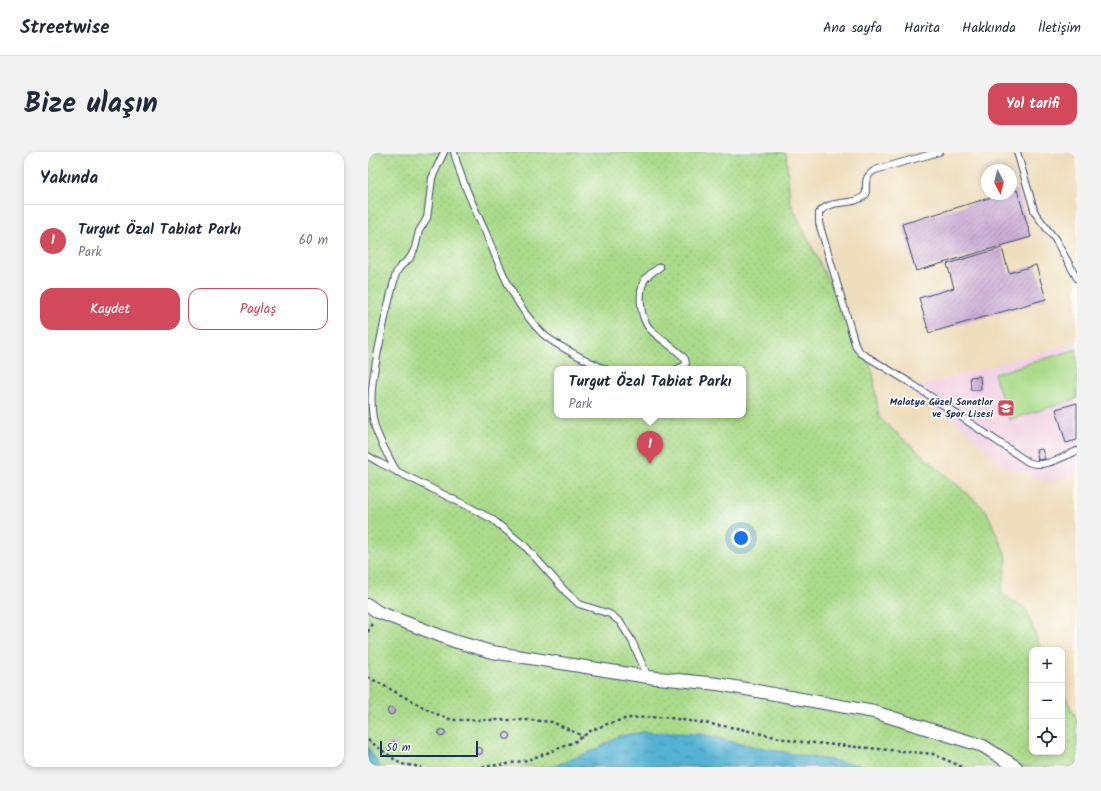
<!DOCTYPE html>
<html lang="tr">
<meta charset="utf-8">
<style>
body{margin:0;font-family:Kalam,sans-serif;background:#f2f2f3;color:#1f2937}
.controls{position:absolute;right:12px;bottom:12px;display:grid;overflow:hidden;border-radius:8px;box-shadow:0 2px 6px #0003}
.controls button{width:36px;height:36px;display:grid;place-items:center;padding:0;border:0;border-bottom:1px solid #e0e1e3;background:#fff;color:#1f2937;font:20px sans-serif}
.compass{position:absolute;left:613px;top:12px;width:36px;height:36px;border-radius:50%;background:#fff;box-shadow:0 2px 6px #0003;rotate:173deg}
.scale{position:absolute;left:12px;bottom:10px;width:98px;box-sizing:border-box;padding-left:4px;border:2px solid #1b2f5e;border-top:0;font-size:11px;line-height:14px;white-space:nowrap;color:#1b2f5e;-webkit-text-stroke:3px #fdfcf7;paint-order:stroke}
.you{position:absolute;left:373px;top:386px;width:14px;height:14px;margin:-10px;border:3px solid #fff;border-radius:50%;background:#1a73e8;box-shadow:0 0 0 6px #1a73e833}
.badge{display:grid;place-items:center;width:26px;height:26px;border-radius:50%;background:#d1495b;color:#fff;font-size:13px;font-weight:700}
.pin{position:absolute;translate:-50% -33px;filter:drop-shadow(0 1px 2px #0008)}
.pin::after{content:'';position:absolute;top:21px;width:14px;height:12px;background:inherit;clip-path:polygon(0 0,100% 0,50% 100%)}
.popup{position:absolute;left:186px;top:214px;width:192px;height:52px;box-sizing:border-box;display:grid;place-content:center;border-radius:8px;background:#fff;filter:drop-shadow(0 1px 3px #0005);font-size:13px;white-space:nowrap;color:#747a83}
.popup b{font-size:15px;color:#1f2937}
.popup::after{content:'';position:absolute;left:50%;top:100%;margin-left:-8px;border:8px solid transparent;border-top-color:#fff}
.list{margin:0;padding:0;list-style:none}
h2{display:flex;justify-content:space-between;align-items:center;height:52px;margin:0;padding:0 16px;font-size:17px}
h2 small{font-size:13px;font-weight:400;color:#747a83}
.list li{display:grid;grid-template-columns:26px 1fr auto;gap:12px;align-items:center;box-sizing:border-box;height:72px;padding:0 16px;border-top:1px solid #e0e1e3}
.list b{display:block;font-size:15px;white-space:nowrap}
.list p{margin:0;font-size:13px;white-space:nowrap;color:#747a83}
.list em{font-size:13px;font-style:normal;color:#747a83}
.actions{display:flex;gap:8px;padding:12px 16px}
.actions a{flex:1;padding:9px 0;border:1px solid #d1495b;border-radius:12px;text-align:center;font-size:14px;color:#d1495b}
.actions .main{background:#d1495b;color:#fff}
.icon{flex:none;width:22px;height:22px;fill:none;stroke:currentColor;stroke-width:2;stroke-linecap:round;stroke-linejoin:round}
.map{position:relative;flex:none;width:709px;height:615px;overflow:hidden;border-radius:12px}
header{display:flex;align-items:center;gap:24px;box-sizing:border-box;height:56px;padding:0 20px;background:#fff;border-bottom:1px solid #e0e1e3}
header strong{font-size:19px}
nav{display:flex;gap:22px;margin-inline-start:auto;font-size:14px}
.intro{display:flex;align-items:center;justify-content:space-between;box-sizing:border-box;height:96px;padding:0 24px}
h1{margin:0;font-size:28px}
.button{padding:10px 18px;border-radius:12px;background:#d1495b;color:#fff;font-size:14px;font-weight:700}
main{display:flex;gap:24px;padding:0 24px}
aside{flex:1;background:#fff;border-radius:12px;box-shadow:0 2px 6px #0003}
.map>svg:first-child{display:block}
.built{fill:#f1d0e3}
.grass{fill:#aadb8a;stroke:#628574}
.park{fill:url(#park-dots);stroke:#628574;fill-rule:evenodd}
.water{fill:url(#water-ripples);stroke:#387098}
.building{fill:url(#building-hatch)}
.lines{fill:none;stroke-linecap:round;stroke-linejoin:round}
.lane-casing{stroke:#3b496c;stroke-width:8}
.street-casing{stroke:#3b496c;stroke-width:14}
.path{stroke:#3b496c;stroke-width:2.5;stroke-dasharray:3 3;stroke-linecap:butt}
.lane{stroke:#fff;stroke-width:6}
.street{stroke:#fff;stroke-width:12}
.labels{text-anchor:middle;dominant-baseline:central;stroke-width:3.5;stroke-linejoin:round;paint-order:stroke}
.poi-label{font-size:10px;font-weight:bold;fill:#1b2f5e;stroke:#fdfcf7;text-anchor:end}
</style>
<header>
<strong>Streetwise</strong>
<nav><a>Ana sayfa</a><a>Harita</a><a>Hakkında</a><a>İletişim</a></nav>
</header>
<div class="intro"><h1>Bize ulaşın</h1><a class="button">Yol tarifi</a></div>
<main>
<aside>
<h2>Yakında<small></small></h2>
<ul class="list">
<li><span class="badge">1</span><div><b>Turgut Özal Tabiat Parkı</b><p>Park</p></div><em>60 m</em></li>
</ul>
<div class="actions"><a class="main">Kaydet</a><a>Paylaş</a></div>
</aside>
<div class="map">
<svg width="709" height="615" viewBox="0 0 709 615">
<defs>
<pattern id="park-dots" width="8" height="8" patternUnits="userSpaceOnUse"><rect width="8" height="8" fill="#aadb8a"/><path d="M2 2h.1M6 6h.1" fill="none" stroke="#92bc7a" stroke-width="1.8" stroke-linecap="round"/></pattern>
<pattern id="water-ripples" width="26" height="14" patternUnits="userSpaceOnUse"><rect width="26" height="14" fill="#55b2d3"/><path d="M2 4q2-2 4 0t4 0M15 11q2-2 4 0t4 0" fill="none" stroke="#4691ae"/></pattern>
<pattern id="building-hatch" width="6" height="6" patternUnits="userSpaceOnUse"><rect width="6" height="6" fill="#cdaed6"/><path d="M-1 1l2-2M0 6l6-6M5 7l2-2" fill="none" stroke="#a68eb1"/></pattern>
</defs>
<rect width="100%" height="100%" fill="#fdfcf7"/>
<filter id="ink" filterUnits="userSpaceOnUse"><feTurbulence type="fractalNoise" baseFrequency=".025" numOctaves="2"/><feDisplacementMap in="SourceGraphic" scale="8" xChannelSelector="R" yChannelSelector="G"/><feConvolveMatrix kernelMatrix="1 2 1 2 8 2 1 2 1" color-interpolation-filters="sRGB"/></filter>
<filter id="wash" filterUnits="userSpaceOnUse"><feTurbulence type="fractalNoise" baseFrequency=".012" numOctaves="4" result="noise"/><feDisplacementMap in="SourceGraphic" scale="16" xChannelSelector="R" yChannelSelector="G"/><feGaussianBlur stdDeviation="0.9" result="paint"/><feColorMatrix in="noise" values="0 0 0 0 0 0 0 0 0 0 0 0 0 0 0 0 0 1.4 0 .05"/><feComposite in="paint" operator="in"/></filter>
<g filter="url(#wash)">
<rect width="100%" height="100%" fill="#edb"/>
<polygon class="built" points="709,190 709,322 681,331 649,318 635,315 593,274 539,238"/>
<polygon class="grass" points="709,197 709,247 641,268 626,222"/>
<path class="park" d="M0,0H414L418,2L422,50L505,220L511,266L618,358L639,406L633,442L658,457L673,498H664V600H694V538L709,568V615H0ZM189,217H375V263H189Z"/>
<g class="water">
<polygon points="275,580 334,582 365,590 425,602 503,615 184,615 229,597 251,584"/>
<polygon points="0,595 11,613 13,615 0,615"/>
</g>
<g id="blocks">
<g class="building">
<polygon points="649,38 663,85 548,119 534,72 634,42 643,42 643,39"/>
<polygon points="634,96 641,121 668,113 678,147 561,181 551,146 586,136 579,112"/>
<polygon points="612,224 613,238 603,238 602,225"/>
<polygon points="709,251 709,288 698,291 688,257"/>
<polygon points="674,297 677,307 670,308 668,298"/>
<circle cx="23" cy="559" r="3.5"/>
<circle cx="74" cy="581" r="3.5"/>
<circle cx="139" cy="584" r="3.5"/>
<circle cx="25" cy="593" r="3.5"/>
<circle cx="111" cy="599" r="3.5"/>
</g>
</g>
</g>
<g filter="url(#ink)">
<use href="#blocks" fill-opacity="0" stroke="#3b496c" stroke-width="1"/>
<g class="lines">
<defs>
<g id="lane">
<path d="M86,0C93,28 105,53 117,79C132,115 146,154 175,182C188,194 213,205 230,214L237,217"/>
<path d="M571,0L507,18C496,25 498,30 498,42C486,56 463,45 451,61V71L488,195L493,201L541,230L660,310C675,317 694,305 709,299"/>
<polyline points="649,0 667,61 687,87 709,126"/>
<path d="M292,115C286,119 279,123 276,129C270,142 272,166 282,177C292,188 307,195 317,207L318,211L316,214L309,217"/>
<polyline points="0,304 12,311 101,355 124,367 141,381 157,394 197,439 211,452 242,462 252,470 264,489 280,525"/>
<path d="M29,320C21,305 12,291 7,275C0,250 5,224 10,199C15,173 21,147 28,121L32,115L42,106L47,96L51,79L59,66L60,59L64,26L76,0"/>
</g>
<polyline id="street" points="0,453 10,460 86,489 124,500 280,525 350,532 506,560 615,594 648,615"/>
</defs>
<use href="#lane" class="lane-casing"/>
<use href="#street" class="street-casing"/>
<g class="path">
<polyline points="0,480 5,469"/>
<polyline points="0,525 66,561 84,568 161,568 184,570 215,584"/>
<polyline points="0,588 33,612 53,615"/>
<polyline points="114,615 139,612 159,608 182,600 208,589 224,578 242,571 260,566 296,565 368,576 425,589 565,602 594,615"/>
</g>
<use href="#lane" class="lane"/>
<use href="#street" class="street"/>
</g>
</g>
<defs>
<symbol id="school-square" viewBox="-11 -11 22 22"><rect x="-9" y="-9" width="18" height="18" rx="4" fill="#d1495b" stroke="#fdfcf7"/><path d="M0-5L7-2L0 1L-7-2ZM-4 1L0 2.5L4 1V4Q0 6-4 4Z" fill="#fff"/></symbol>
</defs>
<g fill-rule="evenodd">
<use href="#school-square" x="628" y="246" width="20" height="20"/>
</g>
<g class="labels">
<g class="poi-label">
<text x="625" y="250">Malatya Güzel Sanatlar<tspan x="625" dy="12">ve Spor Lisesi</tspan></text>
</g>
</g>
</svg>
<div class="controls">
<button>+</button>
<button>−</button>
<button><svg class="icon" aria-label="locate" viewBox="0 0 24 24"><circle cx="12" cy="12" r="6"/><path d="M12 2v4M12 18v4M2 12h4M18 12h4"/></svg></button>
</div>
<svg class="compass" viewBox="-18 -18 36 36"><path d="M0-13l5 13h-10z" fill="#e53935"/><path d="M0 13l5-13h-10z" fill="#747a83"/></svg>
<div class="scale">50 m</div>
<div class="you"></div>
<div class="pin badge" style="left:282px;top:312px">1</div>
<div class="popup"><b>Turgut Özal Tabiat Parkı</b>Park</div>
</div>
</main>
